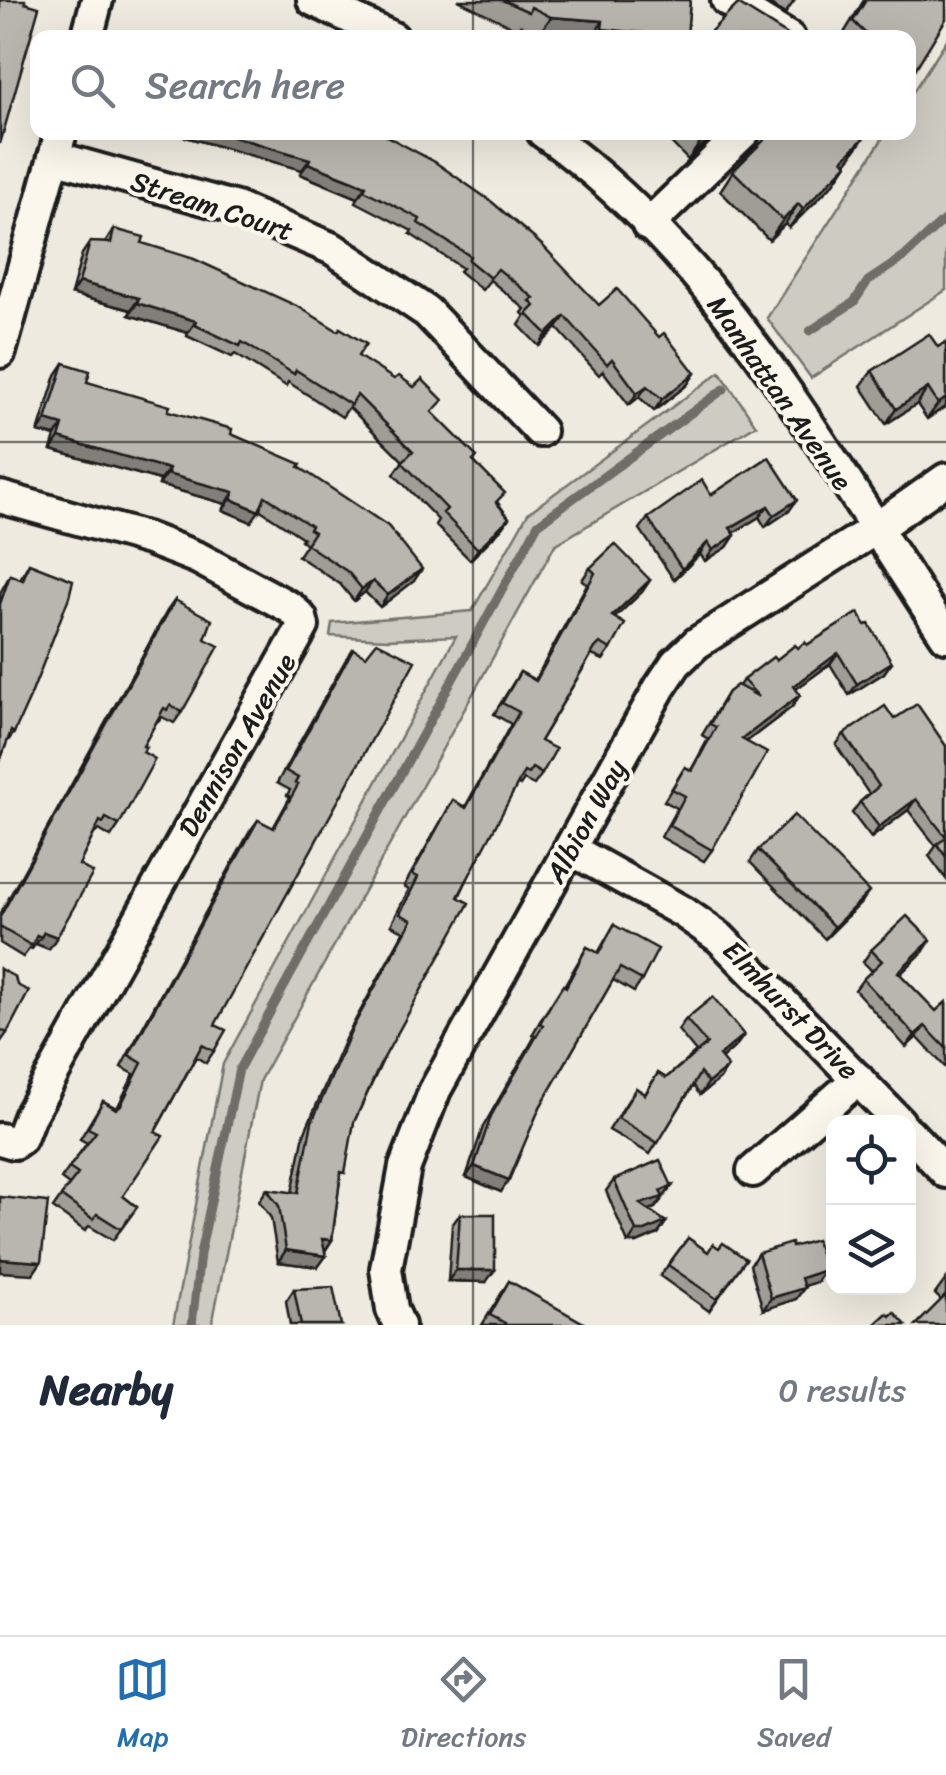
<!DOCTYPE html>
<style>
body{margin:0;font-family:Sriracha,sans-serif;background:#f2f2f3;color:#1f2937}
.controls{position:absolute;right:30px;bottom:30px;display:grid;overflow:hidden;border-radius:20px;box-shadow:0 10px 40px #0002}
.controls button{width:90px;height:90px;display:grid;place-items:center;padding:0;border:0;border-bottom:2px solid #e0e1e3;background:#fff;color:#1f2937;font:50px sans-serif}
.list{margin:0;padding:0;list-style:none}
h2{display:flex;justify-content:space-between;align-items:center;height:130px;margin:0;padding:0 40px;font-size:42px}
h2 small{font-size:32px;font-weight:400;color:#747a83}
.icon{flex:none;width:55px;height:55px;fill:none;stroke:currentColor;stroke-width:2;stroke-linecap:round;stroke-linejoin:round}
.map{position:relative;flex:none;width:946px;height:1325px;overflow:hidden}
.search{position:absolute;background:#fff;box-shadow:0 10px 40px #0002;left:30px;right:30px;top:30px;height:110px;display:flex;align-items:center;gap:25px;box-sizing:border-box;padding:0 35px;border-radius:20px;color:#747a83;font-size:38px}
.sheet{height:310px;background:#fff}
nav{display:flex;justify-content:space-around;align-items:center;box-sizing:border-box;height:140px;border-top:2px solid #e0e1e3;background:#fff;font-size:28px;color:#747a83}
nav a{display:grid;justify-items:center;gap:5px}
nav .on{color:#1f6fb2}
.map>svg:first-child{display:block}
.green{fill:#ceccc2;stroke:#75746f;stroke-width:2.5}
.lines{fill:none;stroke-linecap:round;stroke-linejoin:round}
.stream{stroke:#6f6d69;stroke-width:9}
.minor-casing{stroke:#1c1c1c;stroke-width:38}
.minor{stroke:#fbf7ec;stroke-width:30}
.wall{fill:#9f9d96;stroke:#1c1c1c;stroke-width:2.5}
.shaded-wall{fill:#827f7a;stroke:#1c1c1c;stroke-width:2.5}
.building{fill:#b9b6af;stroke:#1c1c1c;stroke-width:2.5}
.grid{fill:none;stroke:#1c1c1c;stroke-width:2.5;stroke-opacity:0.55}
.labels{text-anchor:middle;dominant-baseline:central;stroke-width:8;stroke-linejoin:round;paint-order:stroke}
.street-label{font-size:28px;fill:#1c1c1c;stroke:#fbf7ec}
</style>
<div class="map">
<svg width="946" height="1325" viewBox="0 0 946 1325">
<rect width="100%" height="100%" fill="#eeeadf"/>
<filter id="ink" filterUnits="userSpaceOnUse"><feTurbulence type="fractalNoise" baseFrequency=".01" numOctaves="2"/><feDisplacementMap in="SourceGraphic" scale="20" xChannelSelector="R" yChannelSelector="G"/><feConvolveMatrix kernelMatrix="1 2 1 2 8 2 1 2 1" color-interpolation-filters="sRGB"/></filter>
<g filter="url(#ink)">
<g class="green">
<polygon points="946,41 946,290 811,378 767,318 886,133 908,132 909,98"/>
<polygon points="720,372 756,425 555,545 260,1080 212,1325 173,1325 223,1064 456,636 388,639 330,636 332,623 472,611 528,513"/>
</g>
<g class="lines">
<g class="stream">
<polyline points="810,331 854,302 868,281 904,257 946,218"/>
<polyline points="192,1325 200,1254 239,1069 538,524 724,389"/>
</g>
<defs>
<g id="minor">
<polyline points="313,0 393,38"/>
<polyline points="727,0 789,38"/>
<polyline points="87,38 97,0"/>
<path d="M543,132C721,258 828,459 946,636"/>
<polyline points="54,157 236,208 333,249 427,312 540,431"/>
<polyline points="648,225 744,132"/>
<polyline points="0,352 61,132"/>
<polyline points="0,497 149,539 198,558 291,608 301,618 303,626 29,1117 21,1138 14,1143 0,1139"/>
<polyline points="570,849 683,912 720,938 899,1122"/>
<polyline points="908,1132 946,1172"/>
<polyline points="753,1171 858,1079"/>
<polyline points="399,1325 392,1309 386,1269 405,1167 435,1090 660,687 676,663 697,643 875,529 946,479"/>
</g>
</defs>
<use href="#minor" class="minor-casing"/>
<use href="#minor" class="minor"/>
</g>
<g class="wall">
<polygon points="458,0 690,0 686,38 586,38 539,34 520,25 517,29"/>
<polygon points="763,0 795,0 785,14"/>
<polygon points="864,0 946,0 908,38 841,38"/>
<polygon points="168,132 379,132 599,305 659,337 695,373 687,385 654,411 639,397 629,405 603,371 599,375 557,328 539,346 519,325 525,316 522,313 525,309 490,280 482,290 459,271 462,268 410,234 412,231 356,202 358,198 300,174 302,170"/>
<polygon points="661,132 716,132 688,160"/>
<polygon points="849,159 846,162 847,164 834,183 789,228 785,224 769,240 720,191 733,171"/>
<polygon points="114,229 358,356 433,414 474,462 498,503 509,518 501,529 470,560 435,525 438,520 394,474 403,461 349,407 342,417 288,382 286,386 235,354 232,357 187,336 188,333 129,315 131,310 71,294 82,254 90,242 105,243"/>
<polygon points="946,342 946,406 927,419 917,404 886,424 861,386 872,371 938,347"/>
<polygon points="64,363 87,382 231,434 299,467 414,581 380,607 365,592 354,601 340,584 298,556 306,544 301,540 303,538 259,509 251,522 223,510 226,504 159,485 160,480 51,450 55,436 38,432 56,375"/>
<polygon points="769,457 789,511 765,527 759,517 733,533 735,535 727,547 705,561 700,554 674,580 640,529 648,518 711,495"/>
<polygon points="29,563 14,733 7,742 0,761 0,593 10,575 20,579"/>
<polygon points="590,568 650,580 642,592 614,618 611,649 603,660 592,655 590,657 540,741 542,774 534,785 524,780 520,786 517,784 473,867 354,1122 340,1179 332,1240 325,1251 326,1256 318,1267 278,1262 271,1218 259,1201 267,1189 292,1193 304,1134 345,1039 404,931 391,925 409,889 404,886 453,800 465,807 511,724 494,714 520,672 535,680 587,584 582,580"/>
<polygon points="175,600 182,712 174,723 162,717 159,721 157,721 143,746 143,752 119,825 111,837 99,830 94,834 79,865 49,949 36,944 32,949 30,948 23,957 0,943 0,914 167,611"/>
<polygon points="858,613 884,673 849,695 830,664 796,689 792,707 746,742 712,850 704,861 661,837 677,808 664,801 685,767 691,770 708,739 702,735 728,692 739,686 743,680 798,648 807,645"/>
<polygon points="353,649 215,1025 214,1051 206,1063 196,1057 155,1132 123,1196 137,1207 113,1240 89,1226 85,1231 53,1208 69,1185 61,1179 87,1143 80,1139 103,1101 117,1108 134,1074 121,1067 250,831 258,820 273,828 290,797 287,795 290,790 277,783 345,661"/>
<polygon points="894,719 946,746 946,879 929,856 936,846 908,810 871,838 852,813 860,802 869,794 836,745 844,734"/>
<polygon points="758,850 861,903 825,939 750,862"/>
<polygon points="614,925 642,980 634,992 613,980 540,1107 501,1192 466,1177 483,1127 535,1036 532,1035 543,1016 564,986 587,947 598,953"/>
<polygon points="871,950 923,952 900,974 936,1011 946,1002 946,1068 917,1037 906,1047 855,990 863,979 872,971 863,962"/>
<polygon points="0,969 17,985 7,1033 0,1043"/>
<polygon points="686,1019 744,1035 736,1046 721,1059 720,1079 700,1095 693,1086 650,1154 609,1130 636,1088 645,1094 658,1073 666,1078 696,1052 678,1030"/>
<polygon points="614,1180 672,1186 655,1208 649,1210 666,1222 658,1234 637,1243 628,1243 606,1191"/>
<polygon points="460,1214 486,1282 448,1281 452,1225"/>
<polygon points="688,1238 708,1252 719,1248 746,1259 709,1311 660,1276"/>
<polygon points="758,1253 817,1282 804,1286 804,1288 796,1299 763,1310 750,1265"/>
<polygon points="946,1279 946,1325 941,1300 935,1294"/>
<polygon points="509,1281 587,1325 482,1325"/>
<polygon points="294,1289 341,1325 290,1325 286,1301"/>
</g>
<g class="shaded-wall">
<polygon points="551,17 603,21 592,38 539,34"/>
<polygon points="602,29 686,38 597,38"/>
<polygon points="168,132 218,132 310,159 302,170"/>
<polygon points="711,132 716,132 688,160 700,143"/>
<polygon points="863,139 849,159 829,179 843,159"/>
<polygon points="308,163 366,186 358,198 300,174"/>
<polygon points="847,164 834,183 789,228 803,209"/>
<polygon points="798,204 785,224 769,240 783,220"/>
<polygon points="79,282 139,298 131,310 71,294"/>
<polygon points="137,303 196,321 188,333 129,315"/>
<polygon points="565,316 557,328 539,346 547,334"/>
<polygon points="695,373 687,385 654,411 662,399"/>
<polygon points="647,386 639,397 629,405 637,393"/>
<polygon points="928,388 917,404 886,424 896,409"/>
<polygon points="946,398 946,406 927,419 938,404"/>
<polygon points="46,420 63,425 55,436 38,432"/>
<polygon points="59,438 169,469 160,480 51,450"/>
<polygon points="167,474 234,492 226,504 159,485"/>
<polygon points="231,499 259,511 251,522 223,510"/>
<polygon points="797,500 789,511 765,527 774,515"/>
<polygon points="768,506 759,517 722,540 730,528"/>
<polygon points="509,518 501,529 470,560 478,549"/>
<polygon points="735,535 727,547 705,561 713,550"/>
<polygon points="708,542 700,554 674,580 682,569"/>
<polygon points="422,569 414,581 380,607 388,595"/>
<polygon points="650,580 642,592 604,628 612,616"/>
<polygon points="373,581 365,592 354,601 362,589"/>
<polygon points="838,653 830,664 785,697 794,686"/>
<polygon points="892,662 884,673 849,695 857,684"/>
<polygon points="800,695 792,707 734,751 742,739"/>
<polygon points="916,799 908,810 871,838 879,827"/>
<polygon points="869,892 861,903 825,939 834,927"/>
<polygon points="44,932 57,937 49,949 36,944"/>
<polygon points="931,940 923,952 890,984 898,972"/>
<polygon points="925,1026 917,1037 906,1047 915,1035"/>
<polygon points="744,1035 736,1046 711,1068 719,1056"/>
<polygon points="728,1067 720,1079 700,1095 708,1083"/>
<polygon points="474,1166 509,1180 501,1192 466,1177"/>
<polygon points="672,1186 655,1208 632,1216 640,1204 660,1191"/>
<polygon points="666,1222 658,1234 637,1243 628,1243 636,1231"/>
<polygon points="322,1239 332,1240 324,1252"/>
<polygon points="286,1250 326,1256 318,1267 278,1262"/>
<polygon points="0,1259 41,1262 33,1274 0,1272"/>
<polygon points="456,1270 495,1270 486,1282 448,1281"/>
<polygon points="825,1270 817,1282 793,1289 801,1278"/>
<polygon points="804,1288 796,1299 763,1310 771,1298"/>
</g>
<g class="building">
<polygon points="0,0 25,0 25,3 39,7 0,144"/>
<polygon points="502,0 690,0 687,37 602,29 603,21 551,17 531,7 529,12"/>
<polygon points="866,0 946,0 946,19 908,81 908,38 867,38 868,36 853,21"/>
<polygon points="738,4 791,37 794,38 704,38"/>
<polygon points="218,132 379,132 435,162 492,202 543,246 599,305 617,289 659,337 664,333 695,373 662,399 647,386 637,393 612,359 607,364 565,316 547,334 527,314 535,306 530,301 534,298 498,269 490,278 468,260 470,256 418,223 420,219 364,190 366,186 308,163 310,159"/>
<polygon points="689,132 711,132 700,143"/>
<polygon points="772,132 867,132 863,139 843,159 847,164 803,209 798,204 783,220 733,171"/>
<polygon points="114,229 144,237 142,243 194,259 299,307 338,331 340,328 366,344 358,356 394,379 399,376 414,387 422,379 443,400 432,412 477,457 473,461 505,493 496,502 509,518 478,549 443,513 447,509 402,462 413,451 357,395 351,405 296,370 294,374 242,342 240,346 195,325 196,321 137,303 139,298 79,282 90,242 111,243"/>
<polygon points="929,334 938,347 946,342 946,398 938,404 928,388 896,409 872,371"/>
<polygon points="64,363 90,371 87,382 170,406 168,411 232,429 231,434 301,464 299,467 388,526 422,569 388,595 373,581 362,589 348,572 306,544 314,532 309,529 311,526 265,496 259,511 231,499 234,492 167,474 169,469 59,438 63,425 46,420"/>
<polygon points="769,457 797,500 774,515 768,506 730,528 735,535 713,550 708,542 682,569 648,518 702,480 711,495"/>
<polygon points="615,544 650,580 612,616 625,624 611,649 600,643 595,648 540,741 556,749 542,774 532,768 528,774 524,772 458,897 469,903 380,1065 354,1122 345,1173 341,1172 332,1240 322,1239 326,1256 286,1250 279,1206 267,1189 298,1193 312,1122 353,1027 412,920 400,914 418,877 412,874 453,800 466,808 519,712 502,703 520,672 536,681 595,573 590,568"/>
<polygon points="29,563 73,580 69,597 31,695 14,733 11,731 0,761 0,604 10,575 23,580"/>
<polygon points="175,600 212,620 205,639 219,646 182,712 170,705 167,710 164,708 143,746 146,747 143,752 155,759 119,825 106,818 103,823 100,821 79,865 93,873 57,937 44,932 41,937 37,935 32,946 0,927 0,917"/>
<polygon points="858,613 866,625 869,624 892,662 857,684 838,653 794,686 800,695 742,739 767,753 712,850 669,825 685,796 672,789 685,767 692,771 716,727 710,724 728,692 737,685 759,697 743,680 773,657 776,660 795,645 798,648 805,642 807,645"/>
<polygon points="377,642 415,661 215,1025 226,1030 214,1051 202,1045 155,1132 163,1136 123,1196 137,1207 121,1229 97,1214 93,1219 61,1196 78,1174 69,1168 96,1132 88,1128 103,1101 116,1109 121,1105 142,1063 129,1055 258,820 274,828 298,785 295,783 298,778 286,771 353,649 366,656"/>
<polygon points="917,704 946,746 946,837 916,799 879,827 860,802 879,786 844,734 885,706 894,719"/>
<polygon points="794,815 869,892 834,927 758,850"/>
<polygon points="946,838 946,857 937,844"/>
<polygon points="907,916 931,940 898,972 936,1011 946,1002 946,1048 925,1026 915,1035 863,979 882,961 871,950"/>
<polygon points="614,925 658,949 642,980 620,968 540,1107 509,1180 474,1166 491,1116 543,1025 540,1023 551,1004 563,985 566,987 587,947 599,953"/>
<polygon points="0,969 15,977 17,985 29,991 7,1033 0,1029"/>
<polygon points="713,997 744,1035 719,1056 728,1067 708,1083 700,1073 658,1143 618,1118 636,1088 645,1095 658,1073 666,1078 707,1044 686,1019"/>
<polygon points="660,1160 672,1186 660,1191 663,1197 640,1204 666,1222 645,1231 636,1231 614,1180"/>
<polygon points="0,1197 48,1202 41,1262 0,1259"/>
<polygon points="908,1210 914,1216 908,1222"/>
<polygon points="460,1214 495,1214 495,1270 456,1270"/>
<polygon points="688,1238 708,1252 713,1244 719,1248 723,1243 746,1259 717,1299 668,1265"/>
<polygon points="816,1240 825,1270 801,1278 804,1288 771,1298 758,1253 791,1243 792,1247"/>
<polygon points="509,1281 587,1325 504,1325 505,1323 490,1315"/>
<polygon points="333,1287 341,1325 301,1325 294,1289"/>
<polygon points="946,1295 946,1325 916,1325"/>
<polygon points="894,1312 906,1325 874,1325 887,1313 890,1316"/>
</g>
</g>
<path class="grid" d="M473,0V38M473,132V1325M0,442H946M0,883H946"/>
<g class="labels">
<g class="street-label">
<text transform="translate(212 206) rotate(18)">Stream Court</text>
<text transform="translate(780 393) rotate(55)">Manhattan Avenue</text>
<text transform="translate(237 745) rotate(-60)">Dennison Avenue</text>
<text transform="translate(586 821) rotate(-61)">Albion Way</text>
<text transform="translate(791 1010) rotate(46)">Elmhurst Drive</text>
</g>
</g>
</svg>
<div class="controls">
<button><svg class="icon" aria-label="locate" viewBox="0 0 24 24"><circle cx="12" cy="12" r="6"/><path d="M12 2v4M12 18v4M2 12h4M18 12h4"/></svg></button>
<button><svg class="icon" aria-label="layers" viewBox="0 0 24 24"><path d="M12 4l9 5-9 5-9-5zM3 14l9 5 9-5"/></svg></button>
</div>
<div class="search"><svg class="icon" aria-label="search" viewBox="0 0 24 24"><circle cx="10" cy="10" r="6"/><path d="M15 15l6 6"/></svg>Search here</div>
</div>
<section class="sheet">
<h2>Nearby<small>0 results</small></h2>
<ul class="list">
</ul>
</section>
<nav>
<a class="on"><svg class="icon" aria-label="map" viewBox="0 0 24 24"><path d="M3 6l6-2 6 2 6-2v14l-6 2-6-2-6 2zM9 4v14M15 6v14"/></svg>Map</a>
<a><svg class="icon" aria-label="directions" viewBox="0 0 24 24"><path d="M12 3l9 9-9 9-9-9zM9 14v-3h6M13 9l2 2-2 2"/></svg>Directions</a>
<a><svg class="icon" aria-label="saved" viewBox="0 0 24 24"><path d="M7 4h10v16l-5-4-5 4z"/></svg>Saved</a>
</nav>
